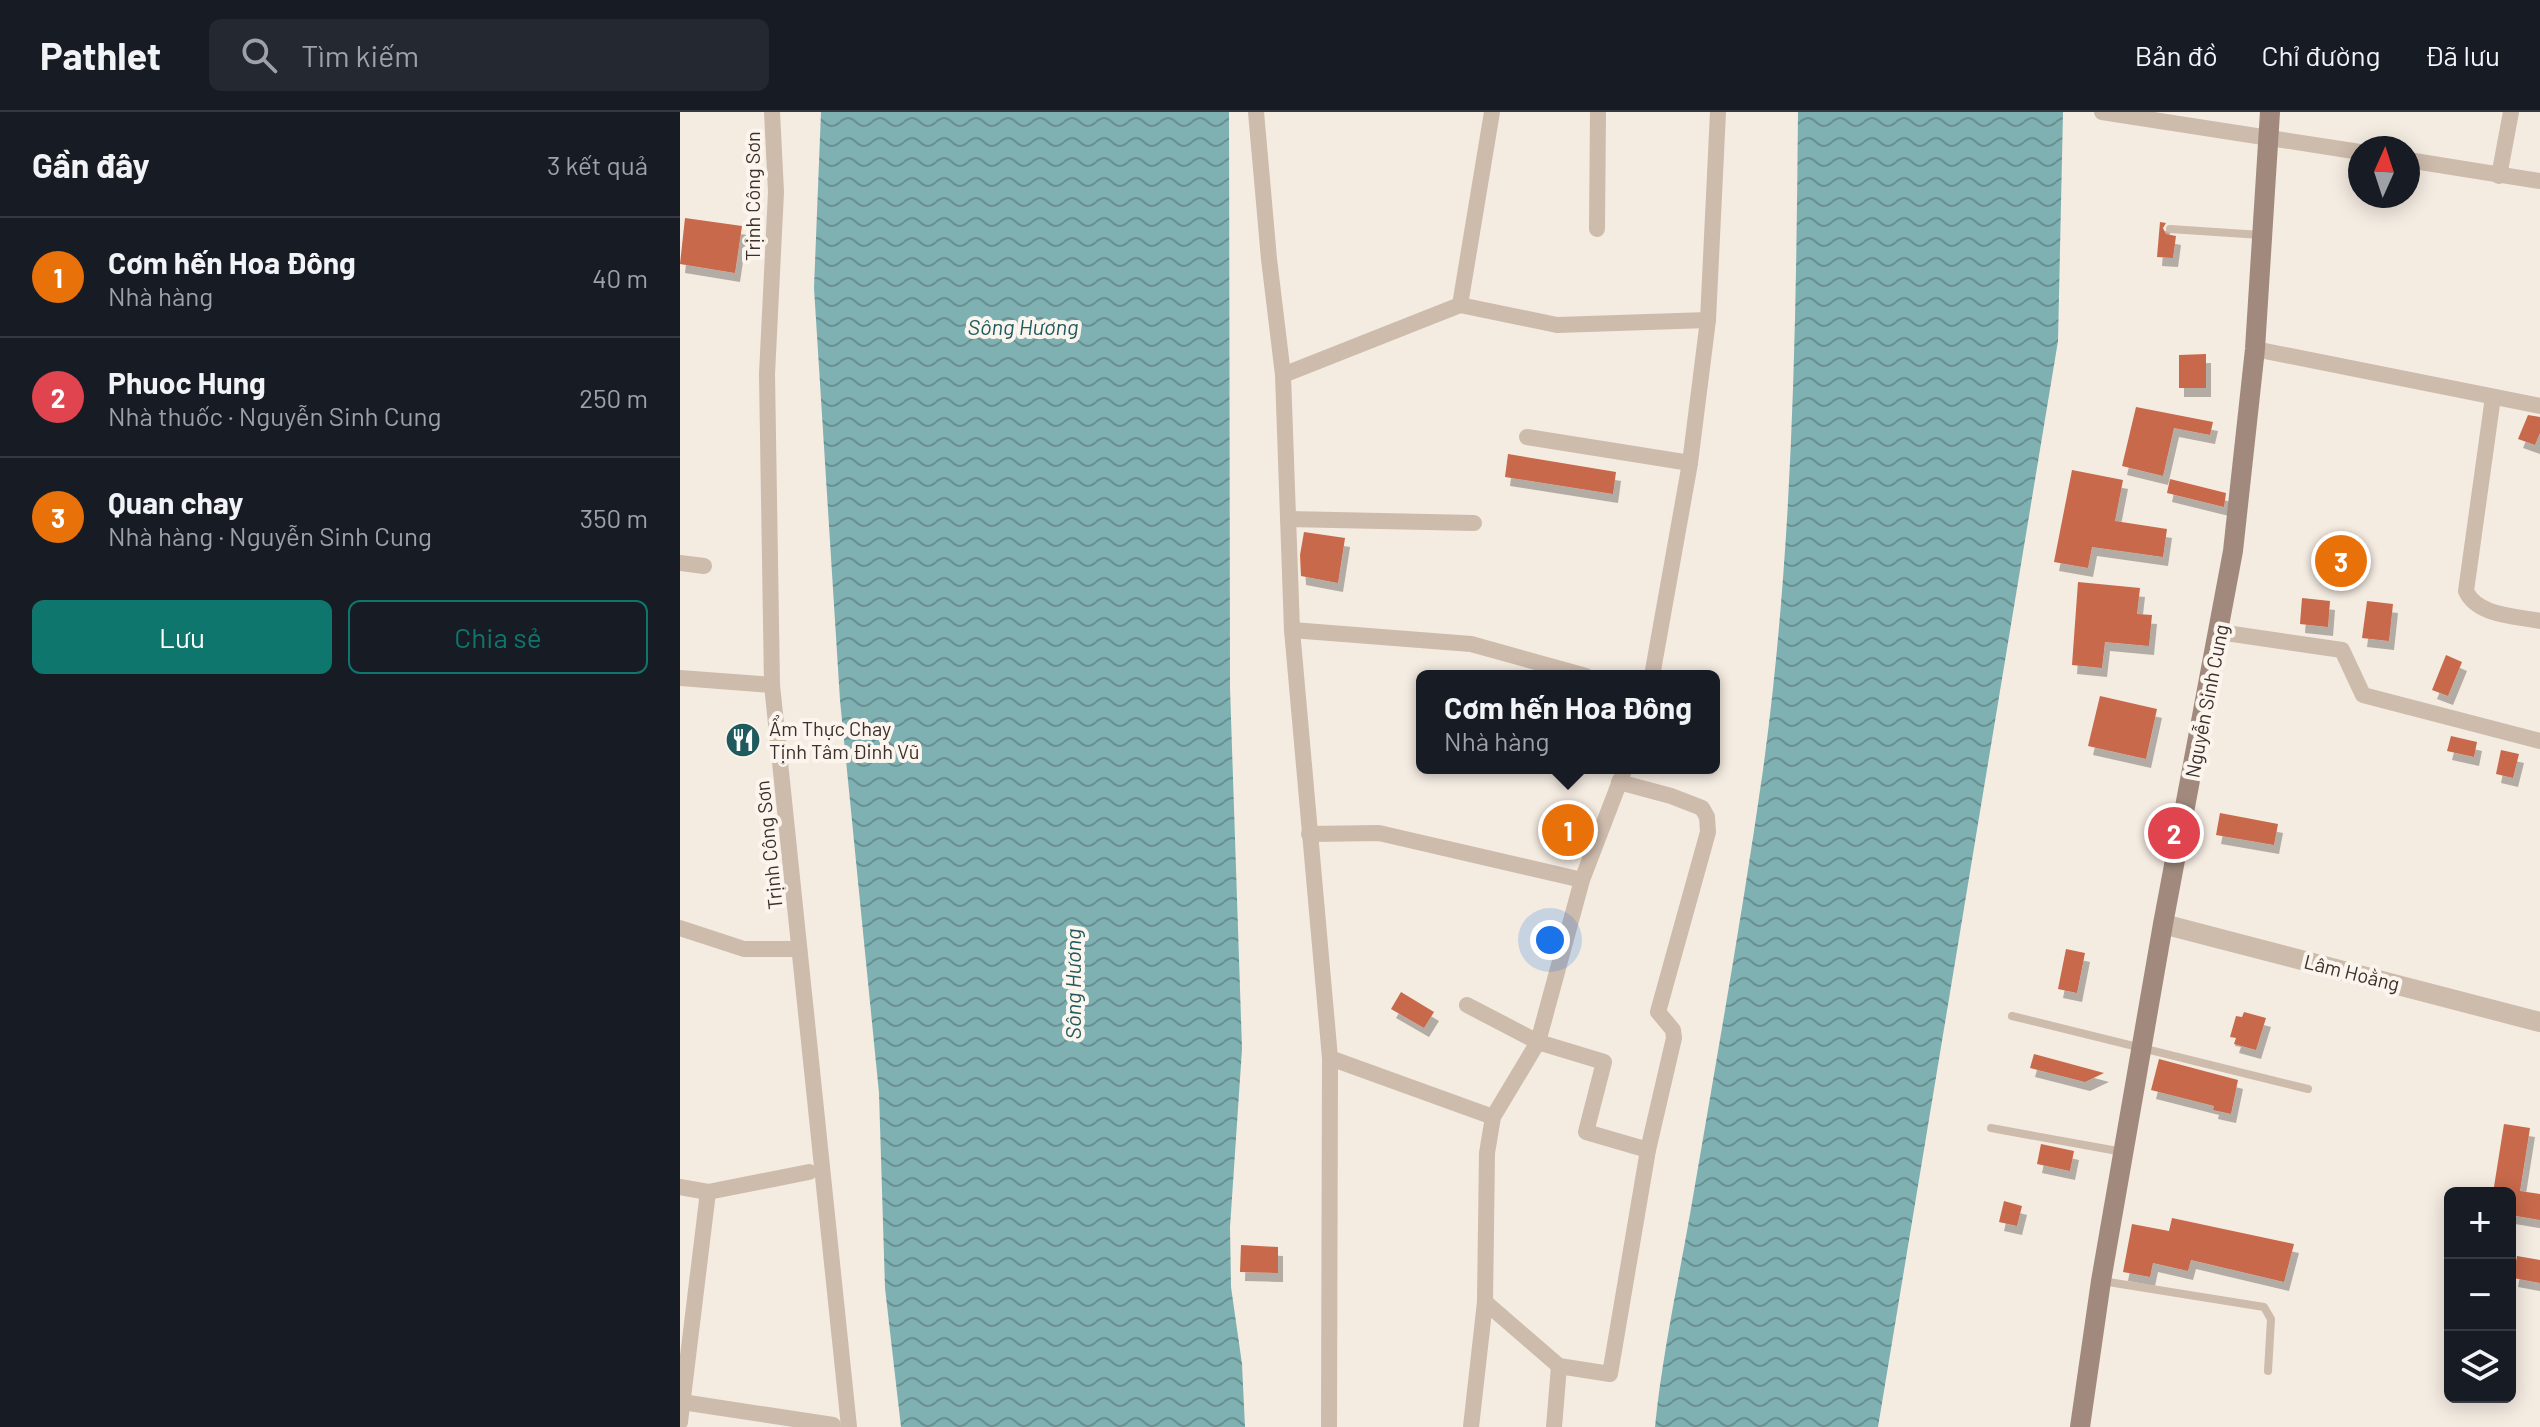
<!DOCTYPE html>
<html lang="vi">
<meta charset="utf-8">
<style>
body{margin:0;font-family:Barlow,sans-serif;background:#242831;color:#f1f3f6}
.controls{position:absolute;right:24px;bottom:24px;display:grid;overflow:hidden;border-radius:12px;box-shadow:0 4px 20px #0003}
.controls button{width:72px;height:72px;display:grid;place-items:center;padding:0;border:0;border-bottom:2px solid #363941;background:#171b24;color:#f1f3f6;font:40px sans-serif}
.compass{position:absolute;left:1668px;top:24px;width:72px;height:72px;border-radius:50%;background:#171b24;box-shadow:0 4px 20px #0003;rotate:3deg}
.you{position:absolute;left:870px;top:828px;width:28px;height:28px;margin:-20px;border:6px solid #fff;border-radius:50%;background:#1a73e8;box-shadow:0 0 0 12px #1a73e833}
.badge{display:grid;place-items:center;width:52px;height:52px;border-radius:50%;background:#0f766e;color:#fff;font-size:26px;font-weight:700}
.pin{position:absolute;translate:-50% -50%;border:4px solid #fff;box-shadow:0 2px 8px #0006}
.popup{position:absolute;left:736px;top:558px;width:304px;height:104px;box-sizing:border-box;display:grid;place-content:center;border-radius:12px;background:#171b24;filter:drop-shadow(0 2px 6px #0005);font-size:26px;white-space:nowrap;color:#9ea1a6}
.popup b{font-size:30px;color:#f1f3f6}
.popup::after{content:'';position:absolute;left:50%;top:100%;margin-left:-16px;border:16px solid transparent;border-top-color:#171b24}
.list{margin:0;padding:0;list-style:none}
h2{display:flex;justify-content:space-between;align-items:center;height:104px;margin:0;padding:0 32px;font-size:34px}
h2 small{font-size:26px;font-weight:400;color:#9ea1a6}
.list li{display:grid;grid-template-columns:52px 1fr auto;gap:24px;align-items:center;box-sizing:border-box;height:120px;padding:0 32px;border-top:2px solid #363941}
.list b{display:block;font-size:30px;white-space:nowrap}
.list p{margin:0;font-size:26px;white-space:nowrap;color:#9ea1a6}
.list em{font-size:26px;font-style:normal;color:#9ea1a6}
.actions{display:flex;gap:16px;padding:24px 32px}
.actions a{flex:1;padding:18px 0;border:2px solid #0f766e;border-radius:12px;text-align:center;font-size:28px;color:#0f766e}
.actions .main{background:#0f766e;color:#fff}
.icon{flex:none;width:44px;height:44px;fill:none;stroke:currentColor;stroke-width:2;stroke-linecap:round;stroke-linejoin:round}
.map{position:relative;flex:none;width:1860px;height:1315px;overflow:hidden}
header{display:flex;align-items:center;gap:48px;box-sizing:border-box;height:112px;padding:0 40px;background:#171b24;border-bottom:2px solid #363941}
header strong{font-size:38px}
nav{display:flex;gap:44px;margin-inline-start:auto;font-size:28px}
.search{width:560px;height:72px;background:#242831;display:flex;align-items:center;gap:20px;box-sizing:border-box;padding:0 28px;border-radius:12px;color:#9ea1a6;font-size:30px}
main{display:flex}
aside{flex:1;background:#171b24}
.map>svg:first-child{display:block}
.water{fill:url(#water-waves)}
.building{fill:#c8694b;filter:url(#shadow)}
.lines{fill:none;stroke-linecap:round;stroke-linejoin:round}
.service{stroke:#cdbbac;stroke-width:8}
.minor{stroke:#cdbbac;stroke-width:16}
.tertiary{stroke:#cdbbac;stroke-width:20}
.secondary{stroke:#a18a7d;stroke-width:20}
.labels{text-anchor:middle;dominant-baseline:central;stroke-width:8;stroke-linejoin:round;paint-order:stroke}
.street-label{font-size:20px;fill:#3b302b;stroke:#fbf5ee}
.poi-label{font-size:20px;fill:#3b302b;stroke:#fbf5ee;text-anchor:start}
.water-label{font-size:22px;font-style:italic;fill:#1f5a5e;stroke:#fbf5ee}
</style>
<header>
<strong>Pathlet</strong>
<div class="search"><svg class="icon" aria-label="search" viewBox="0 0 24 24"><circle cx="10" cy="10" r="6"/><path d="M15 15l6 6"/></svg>Tìm kiếm</div>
<nav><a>Bản đồ</a><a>Chỉ đường</a><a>Đã lưu</a></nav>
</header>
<main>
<aside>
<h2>Gần đây<small>3 kết quả</small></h2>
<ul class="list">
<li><span class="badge" style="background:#e8710a">1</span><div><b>Cơm hến Hoa Đông</b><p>Nhà hàng</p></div><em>40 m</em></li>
<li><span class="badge" style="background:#e0444e">2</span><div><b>Phuoc Hung</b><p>Nhà thuốc · Nguyễn Sinh Cung</p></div><em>250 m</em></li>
<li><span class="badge" style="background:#e8710a">3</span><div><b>Quan chay</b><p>Nhà hàng · Nguyễn Sinh Cung</p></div><em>350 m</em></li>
</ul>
<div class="actions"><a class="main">Lưu</a><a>Chia sẻ</a></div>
</aside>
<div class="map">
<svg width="1860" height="1315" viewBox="0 0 1860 1315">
<defs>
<pattern id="water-waves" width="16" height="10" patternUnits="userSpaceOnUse" patternTransform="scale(2)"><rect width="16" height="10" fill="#7fb0b2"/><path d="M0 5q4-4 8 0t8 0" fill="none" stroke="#699091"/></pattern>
<filter id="shadow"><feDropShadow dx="5" dy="9" stdDeviation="0" flood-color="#0004"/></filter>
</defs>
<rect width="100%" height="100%" fill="#f4ebe1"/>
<g class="water">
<polygon points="141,0 549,0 550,576 562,937 550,1115 551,1175 562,1252 565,1315 221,1315 205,1176 199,981 160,588 134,176"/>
<path d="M1118,0H1383L1378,229L1198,1315H975C983,1235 1001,1158 1014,1079C1038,939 1063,798 1083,658C1113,440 1116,220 1118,0Z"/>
</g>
<g class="building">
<polygon points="5,106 62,114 55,161 0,152"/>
<polygon points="1480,110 1486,111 1483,116 1486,122 1496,124 1493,146 1477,145"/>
<polygon points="1526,242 1526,276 1499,276 1499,243"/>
<polygon points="1456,295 1533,310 1530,323 1494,316 1483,364 1442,354"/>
<polygon points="1848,303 1860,305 1860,321 1855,333 1838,327"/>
<polygon points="828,342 936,360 933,382 825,365"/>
<polygon points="1392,358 1443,368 1435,409 1487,417 1483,445 1412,435 1408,456 1374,450"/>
<polygon points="1490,367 1546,381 1544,395 1487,381"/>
<polygon points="624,420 665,426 658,471 621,464 620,443"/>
<polygon points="1398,470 1460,476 1457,502 1472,503 1469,534 1425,530 1422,556 1392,553"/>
<polygon points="1622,486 1650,489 1648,515 1620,512"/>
<polygon points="1687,489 1713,492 1709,529 1682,526"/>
<polygon points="1766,543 1782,550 1768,584 1752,578"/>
<polygon points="1420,584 1477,597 1466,647 1408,634"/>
<polygon points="1771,624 1797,630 1794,645 1767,639"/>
<polygon points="1821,638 1839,642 1833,666 1816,662"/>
<polygon points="1540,701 1598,712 1594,733 1536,723"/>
<polygon points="1386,837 1405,841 1397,881 1378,877"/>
<polygon points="721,880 754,900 744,916 711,897"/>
<polygon points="1564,900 1586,906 1576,938 1554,932 1556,926 1550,925 1556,904 1562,905"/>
<polygon points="1354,942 1424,961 1405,970 1350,956"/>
<polygon points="1479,947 1558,968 1551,1002 1533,998 1534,994 1471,978"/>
<polygon points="1824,1012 1850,1016 1840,1079 1860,1082 1860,1108 1830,1103 1830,1081 1813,1081"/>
<polygon points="1361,1032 1394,1039 1390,1059 1357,1052"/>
<polygon points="1324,1089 1342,1094 1337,1114 1319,1110"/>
<polygon points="1492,1106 1614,1132 1604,1170 1511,1148 1508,1159 1473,1151 1470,1165 1443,1160 1452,1112 1489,1119"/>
<polygon points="561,1133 598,1135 598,1161 560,1160"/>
<polygon points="1837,1144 1860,1148 1860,1171 1833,1166"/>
</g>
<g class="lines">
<g class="service">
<polyline points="1490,117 1581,123"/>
<polyline points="1332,904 1628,977"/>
<polyline points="1311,1016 1443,1040"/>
<polyline points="1422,1169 1584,1195 1591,1207 1588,1259"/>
</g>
<g class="minor">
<polyline points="92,0 96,80 87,262 92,573 169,1315"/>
<polyline points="576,0 589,147 603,263 612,518 650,946 649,1315"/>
<polyline points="1422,0 1680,40"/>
<polyline points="1728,48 1860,69"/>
<polyline points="1819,64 1831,0"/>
<polyline points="917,117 918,0"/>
<polyline points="780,193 812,0"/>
<polyline points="1575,237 1860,294"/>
<polyline points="603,263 780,193 877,213 1028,208"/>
<path d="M1813,285L1786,479C1797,504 1836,504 1860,509"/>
<polyline points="847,325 1010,351"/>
<polyline points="608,407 794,411"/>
<polyline points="0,451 24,454"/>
<polyline points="612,518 791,532 906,564"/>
<polyline points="1539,520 1662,538 1683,583 1860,629"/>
<polyline points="972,564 1010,351 1028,208 1038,0"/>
<polyline points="0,566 92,573"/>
<polyline points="629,722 699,721 902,768"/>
<polyline points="0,816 64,837 119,837"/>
<polyline points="787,893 858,930 924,950 906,1020 968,1038"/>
<polyline points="650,946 813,1005"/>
<polyline points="0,1075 28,1080 129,1060"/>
<polyline points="805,1190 879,1254 930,1262 968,1038 994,926 993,918 978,900 1028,720 1027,705 1022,696 991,684 939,670"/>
<polyline points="2,1290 153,1313"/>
<polyline points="0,1310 28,1080"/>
<polyline points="791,1315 805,1190 807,1041 813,1005 858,930 902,768 945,656"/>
<polyline points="874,1315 879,1254"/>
</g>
<polyline class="tertiary" points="1483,812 1860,910"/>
<polyline class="secondary" points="1400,1315 1421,1169 1483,812 1553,439 1575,237 1590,0"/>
</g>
<defs>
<symbol id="restaurant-disc" viewBox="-11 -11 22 22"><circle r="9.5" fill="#1f5a5e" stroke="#fbf5ee"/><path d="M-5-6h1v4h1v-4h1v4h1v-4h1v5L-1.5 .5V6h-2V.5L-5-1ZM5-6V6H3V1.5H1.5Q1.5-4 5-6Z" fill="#fff"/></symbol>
</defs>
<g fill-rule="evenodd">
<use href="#restaurant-disc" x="43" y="608" width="40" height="40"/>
</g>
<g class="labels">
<g class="street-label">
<text transform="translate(72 84) rotate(-90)">Trịnh Công Sơn</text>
<text transform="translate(1526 589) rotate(-79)">Nguyễn Sinh Cung</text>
<text transform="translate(88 733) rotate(-96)">Trịnh Công Sơn</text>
<text transform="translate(1672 860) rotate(14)">Lâm Hoằng</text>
</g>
<g class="poi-label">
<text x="89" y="616">Ẩm Thực Chay<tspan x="89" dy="23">Tịnh Tâm Đinh Vũ</tspan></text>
</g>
<g class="water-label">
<text x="343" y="214">Sông Hương</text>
<text transform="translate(392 872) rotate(-90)">Sông Hương</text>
</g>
</g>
</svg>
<div class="controls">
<button>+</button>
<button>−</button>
<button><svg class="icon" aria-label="layers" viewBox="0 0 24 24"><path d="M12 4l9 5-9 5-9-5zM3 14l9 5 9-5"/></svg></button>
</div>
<svg class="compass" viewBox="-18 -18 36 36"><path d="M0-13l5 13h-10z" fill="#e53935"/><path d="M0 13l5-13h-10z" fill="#9ea1a6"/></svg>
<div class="you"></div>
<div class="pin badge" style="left:888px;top:718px;background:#e8710a">1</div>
<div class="popup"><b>Cơm hến Hoa Đông</b>Nhà hàng</div>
<div class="pin badge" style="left:1494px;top:721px;background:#e0444e">2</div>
<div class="pin badge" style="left:1661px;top:449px;background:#e8710a">3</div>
</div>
</main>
